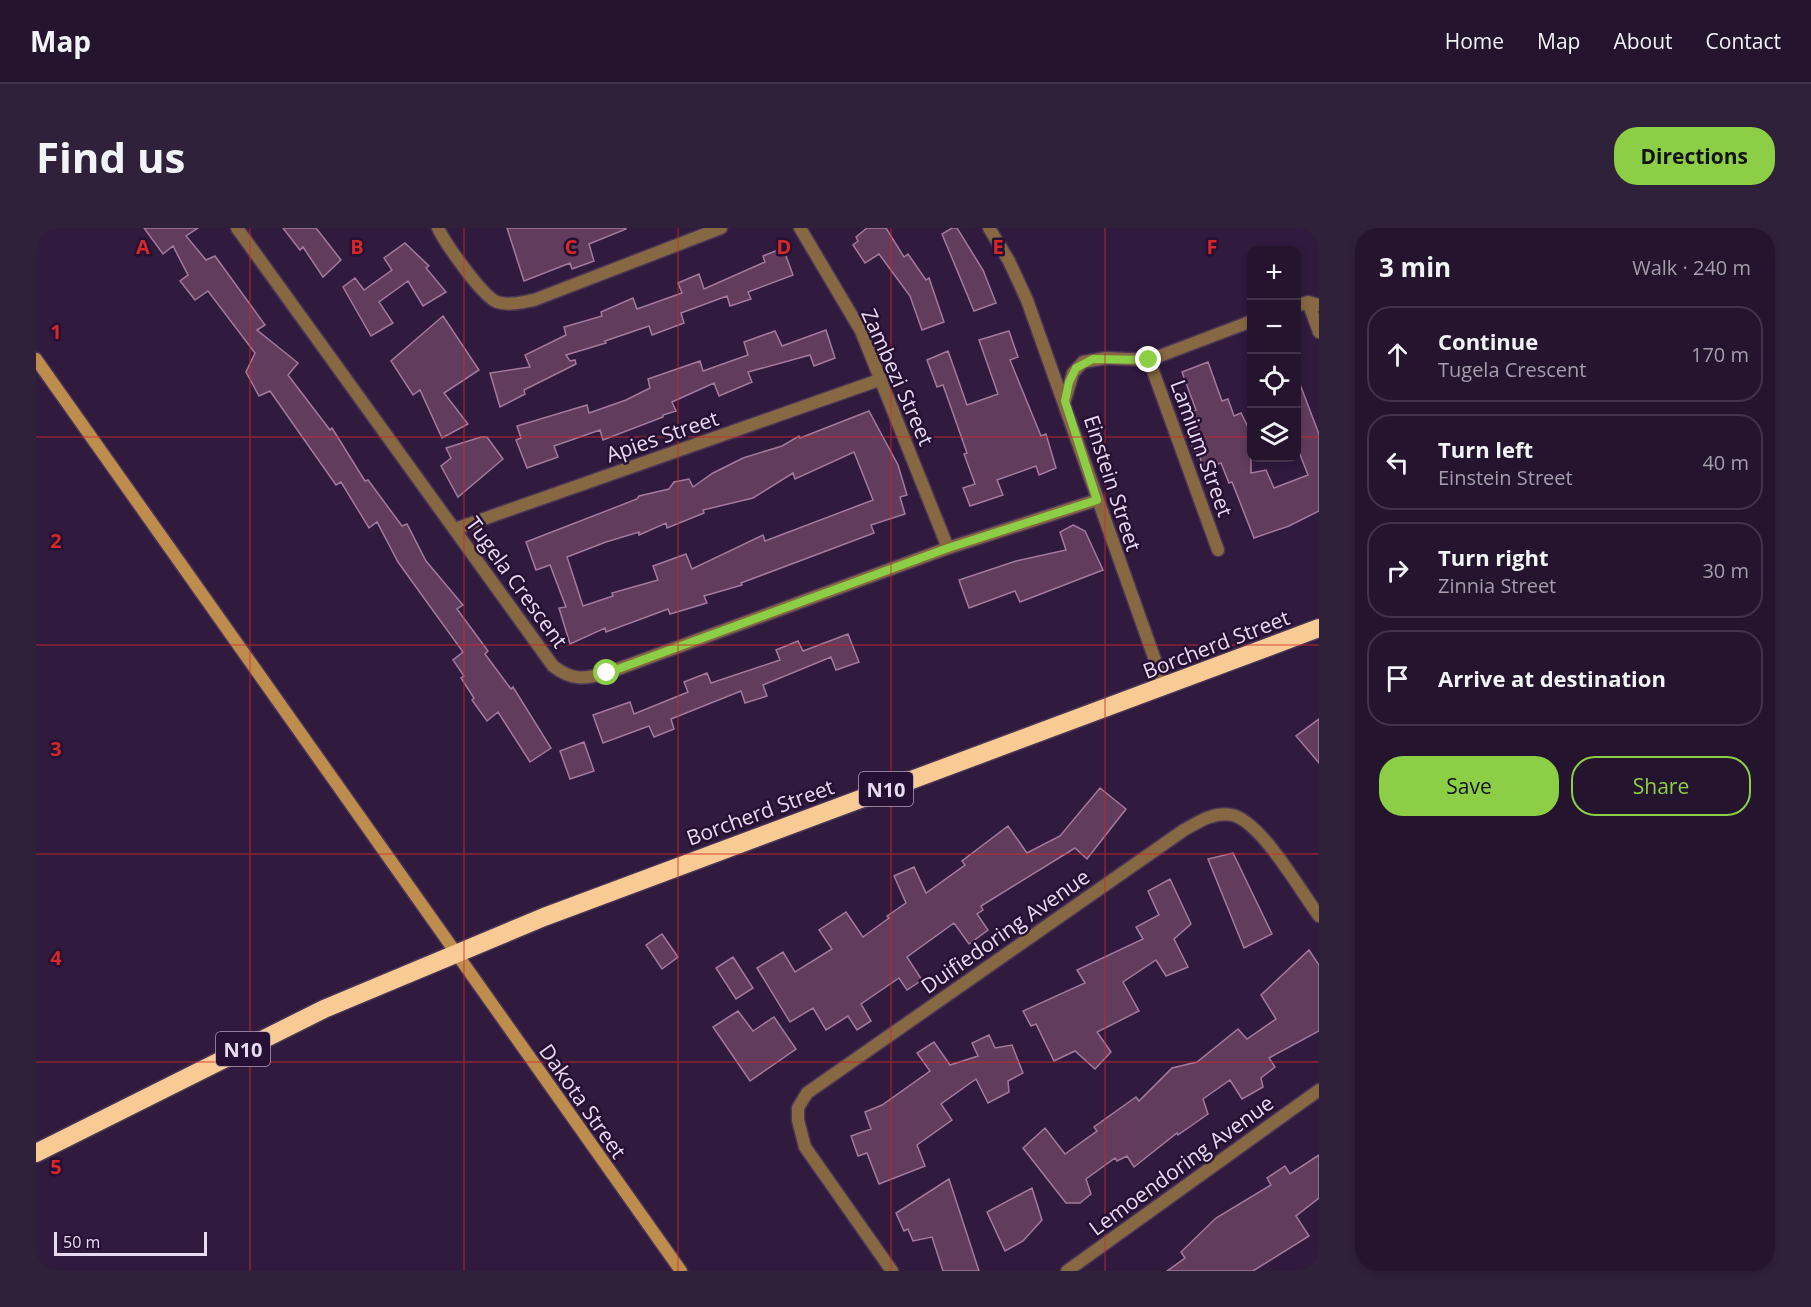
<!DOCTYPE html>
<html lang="en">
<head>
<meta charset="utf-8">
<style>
  :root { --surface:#24142e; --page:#30213a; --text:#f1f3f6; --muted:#a39eaa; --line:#41334a; --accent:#8cce46 }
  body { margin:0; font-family:"Open Sans",sans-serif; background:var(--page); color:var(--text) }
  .controls { position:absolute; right:18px; top:18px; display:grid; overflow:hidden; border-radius:12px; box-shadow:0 3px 9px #0003 }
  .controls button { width:54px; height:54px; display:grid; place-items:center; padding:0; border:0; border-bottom:2px solid var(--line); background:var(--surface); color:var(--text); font:30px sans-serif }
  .scale { position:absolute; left:18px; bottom:15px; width:153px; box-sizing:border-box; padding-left:6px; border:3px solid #e8daf2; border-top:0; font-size:16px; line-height:21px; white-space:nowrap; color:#e8daf2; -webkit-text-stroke:4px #261033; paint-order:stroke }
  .stop { position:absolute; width:18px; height:18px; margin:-14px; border:4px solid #8cce46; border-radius:50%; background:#fff }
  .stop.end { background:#8cce46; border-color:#fff; box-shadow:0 2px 6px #0008 }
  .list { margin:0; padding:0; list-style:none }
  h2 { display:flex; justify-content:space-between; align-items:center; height:78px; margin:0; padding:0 24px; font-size:26px }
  h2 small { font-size:20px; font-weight:400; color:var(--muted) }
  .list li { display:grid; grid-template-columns:39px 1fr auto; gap:18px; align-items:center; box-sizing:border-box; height:96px; margin:0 12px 12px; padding:0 12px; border:2px solid var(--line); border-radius:24px }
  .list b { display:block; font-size:22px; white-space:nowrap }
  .list p { margin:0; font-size:20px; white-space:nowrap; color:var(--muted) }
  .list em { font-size:20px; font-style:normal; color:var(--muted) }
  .actions { display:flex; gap:12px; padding:18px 24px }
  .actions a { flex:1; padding:14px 0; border:2px solid var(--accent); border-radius:24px; text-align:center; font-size:21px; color:var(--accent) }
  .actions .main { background:var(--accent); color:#111 }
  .icon { flex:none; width:33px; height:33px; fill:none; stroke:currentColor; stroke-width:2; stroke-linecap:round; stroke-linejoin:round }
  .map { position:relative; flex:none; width:1283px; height:1043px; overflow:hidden; border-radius:24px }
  header { display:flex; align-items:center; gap:36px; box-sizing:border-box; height:84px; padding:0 30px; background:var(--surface); border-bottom:2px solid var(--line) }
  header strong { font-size:28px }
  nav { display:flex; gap:33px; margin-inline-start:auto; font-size:21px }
  .intro { display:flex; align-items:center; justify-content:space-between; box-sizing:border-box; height:144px; padding:0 36px }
  h1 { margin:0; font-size:42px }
  .button { padding:15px 27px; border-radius:24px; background:var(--accent); color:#111; font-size:21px; font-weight:700 }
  main { display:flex; gap:36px; padding:0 36px }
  aside { flex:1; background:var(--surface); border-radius:24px; box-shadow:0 3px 9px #0003 }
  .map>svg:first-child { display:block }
  .building { fill:#613c5c; stroke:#a37a9d; stroke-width:1.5; fill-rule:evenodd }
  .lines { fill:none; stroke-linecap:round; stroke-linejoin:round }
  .street-casing { stroke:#4a3557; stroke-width:15 }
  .secondary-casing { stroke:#4a3557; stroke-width:15 }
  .highway-casing { stroke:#4a3557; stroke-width:21 }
  .street { stroke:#866842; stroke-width:12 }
  .secondary { stroke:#be8d4e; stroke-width:12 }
  .highway { stroke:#f9cb94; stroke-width:18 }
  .route { stroke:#8cce46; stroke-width:8 }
  .grid { fill:none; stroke:#d62828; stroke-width:1.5; stroke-opacity:0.55 }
  .labels { text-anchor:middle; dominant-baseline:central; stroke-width:5; stroke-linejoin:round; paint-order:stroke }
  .shield { fill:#261033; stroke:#ae9db9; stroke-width:1.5 }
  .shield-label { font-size:20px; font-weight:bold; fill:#e8daf2 }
  .street-label { font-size:21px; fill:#e8daf2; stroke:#261033 }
  .grid-label { font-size:20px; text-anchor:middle; font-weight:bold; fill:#d62828; stroke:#261033; stroke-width:5; stroke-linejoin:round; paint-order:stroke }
</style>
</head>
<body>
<header>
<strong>Map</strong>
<nav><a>Home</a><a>Map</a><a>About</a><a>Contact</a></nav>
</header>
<div class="intro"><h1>Find us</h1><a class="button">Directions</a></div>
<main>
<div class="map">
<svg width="1283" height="1043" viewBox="0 0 1283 1043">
  <rect width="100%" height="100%" fill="#301a3e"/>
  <path class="building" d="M 108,0 L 162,0 L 150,8 L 170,32 L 179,28 L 229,97 L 221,102 L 262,135 L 252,147 L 294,202 L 296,200 L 329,253 L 332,252 L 366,298 L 371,296 L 390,333 L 427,377 L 421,381 L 452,423 L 449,426 L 475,461 L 477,459 L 515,520 L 494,534 L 462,484 L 451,493 L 436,472 L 438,470 L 425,450 L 428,448 L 417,432 L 427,424 L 362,334 L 341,294 L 333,300 L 305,254 L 300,257 L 234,163 L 223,168 L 210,144 L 219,125 L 172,63 L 159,72 L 144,53 L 152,47 L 137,18 L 127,26 Z
    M 247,0 L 280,0 L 305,32 L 287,49 L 267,19 L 264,22 Z
    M 471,0 L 590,0 L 590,1 L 553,16 L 558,33 L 536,41 L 534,35 L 488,53 Z
    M 831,0 L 850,0 L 868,29 L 872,26 L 890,52 L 893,50 L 908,94 L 886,102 L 874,68 L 843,26 L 829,35 L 817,17 L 822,13 L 820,9 Z
    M 916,0 L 921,0 L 947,42 L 960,75 L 938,83 L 906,6 Z
    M 369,15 L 393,38 L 390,40 L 410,64 L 387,78 L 372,53 L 343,74 L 357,95 L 335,108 L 307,59 L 319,50 L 328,62 L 356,42 L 348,30 Z
    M 747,20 L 757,47 L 712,64 L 715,71 L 694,78 L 691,68 L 645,85 L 648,95 L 616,107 L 613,98 L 569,113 L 570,115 L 530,127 L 534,133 L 539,132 L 540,136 L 488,162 L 489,166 L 464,179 L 454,145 L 494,139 L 489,127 L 530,107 L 528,99 L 566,88 L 565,84 L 597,70 L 601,81 L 646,65 L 642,55 L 663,46 L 668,61 L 729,34 L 727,28 Z
    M 407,88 L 443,142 L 408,165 L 432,196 L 406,210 L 384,162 L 377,167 L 355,133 Z
    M 790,102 L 799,130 L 778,138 L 774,127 L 712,144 L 716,154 L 683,168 L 678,155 L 636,174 L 640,183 L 627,187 L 627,189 L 567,212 L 564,202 L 518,218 L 522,229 L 491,240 L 480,212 L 485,210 L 481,198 L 551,177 L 553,185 L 590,172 L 614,160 L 612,151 L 664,133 L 667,143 L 712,127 L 708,114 L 739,103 L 746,118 Z
    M 973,103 L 982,129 L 974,132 L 1005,208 L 1010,206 L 1020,240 L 1003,247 L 1000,238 L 961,252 L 967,267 L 934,278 L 927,260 L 939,256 L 928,226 L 931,225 L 907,157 L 901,159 L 891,132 L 912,123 L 931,177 L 962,166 L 943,112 Z
    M 1172,134 L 1186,173 L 1192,171 L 1198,188 L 1205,185 L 1215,205 L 1215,245 L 1230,242 L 1238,260 L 1272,247 L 1260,216 L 1262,151 L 1283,206 L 1283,283 L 1253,298 L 1218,310 L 1196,254 L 1193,255 L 1185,235 L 1168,241 L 1162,224 L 1157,223 L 1149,186 L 1160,182 L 1146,144 Z
    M 833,183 L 862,237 L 871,267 L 864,269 L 869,286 L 835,297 L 838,305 L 705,355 L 706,357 L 668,368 L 671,375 L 634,386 L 632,381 L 570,404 L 569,400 L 534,416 L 523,380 L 530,379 L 514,337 L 500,342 L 490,314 L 601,271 L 603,268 L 633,261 L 638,254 L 653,251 L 657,259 L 677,245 L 707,230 L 746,218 L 763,208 L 764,210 ZM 818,224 L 837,272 L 729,313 L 727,307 L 656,341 L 650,326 L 617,338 L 622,352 L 576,365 L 577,368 L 547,378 L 531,329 L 570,314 L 603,304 L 603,307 L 630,295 L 631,300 L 668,285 L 667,282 L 717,270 L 757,245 L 759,251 Z
    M 445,209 L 451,209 L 467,231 L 422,269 L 405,238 L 415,230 L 410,220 Z
    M 1037,297 L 1049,303 L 1067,342 L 984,374 L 979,363 L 933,380 L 923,352 L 980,333 L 1030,322 L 1024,304 Z
    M 812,406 L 823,434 L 800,442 L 795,429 L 727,457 L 731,468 L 709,475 L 705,463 L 635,491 L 638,501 L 618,509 L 613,498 L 567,515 L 557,487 L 594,474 L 598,486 L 652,464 L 648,454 L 671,445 L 675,455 L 744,432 L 740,422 L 762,413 L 767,423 Z
    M 1283,491 L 1283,535 L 1260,508 Z
    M 548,514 L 558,543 L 534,551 L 524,523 Z
    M 1064,560 L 1090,581 L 1051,631 L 1039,620 L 945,678 L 947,682 L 941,686 L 952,702 L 933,716 L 918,695 L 871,729 L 886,752 L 871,762 L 863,750 L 825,776 L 835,793 L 821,802 L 812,788 L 790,802 L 777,780 L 754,794 L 721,740 L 747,724 L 759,744 L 796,721 L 783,702 L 810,684 L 827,709 L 853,690 L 851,688 L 870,675 L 858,648 L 878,639 L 890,665 L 929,637 L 926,633 L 972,598 L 991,625 L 1024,608 Z
    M 1197,625 L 1236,706 L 1208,720 L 1172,631 Z
    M 1134,651 L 1155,696 L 1138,711 L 1152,739 L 1130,748 L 1120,732 L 1087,754 L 1103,783 L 1061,804 L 1075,824 L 1059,841 L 1039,823 L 1018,833 L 1000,796 L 995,798 L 987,783 L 1049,755 L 1041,742 L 1107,711 L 1100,699 L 1123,687 L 1112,663 Z
    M 626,706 L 642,729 L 626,741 L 610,717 Z
    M 1273,722 L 1283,737 L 1283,803 L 1233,830 L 1239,839 L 1225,850 L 1227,859 L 1206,871 L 1194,852 L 1167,871 L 1172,886 L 1142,907 L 1141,905 L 1098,939 L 1091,928 L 1081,933 L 1079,930 L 1050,951 L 1055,966 L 1044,975 L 1030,975 L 987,920 L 1009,900 L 1029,926 L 1061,903 L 1058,899 L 1100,869 L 1103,873 L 1136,840 L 1161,834 L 1202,801 L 1211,811 L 1240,791 L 1225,767 Z
    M 697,729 L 717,760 L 700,771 L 680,740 Z
    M 702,783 L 717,803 L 738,789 L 760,821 L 714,853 L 677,799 Z
    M 953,807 L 959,820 L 976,817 L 987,845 L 972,853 L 973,864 L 952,875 L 940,851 L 905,876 L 916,892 L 881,917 L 889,938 L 843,956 L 831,925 L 822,928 L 815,908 L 835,901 L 829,884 L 846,877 L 894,843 L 881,825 L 898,814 L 914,837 L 942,828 L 936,815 Z
    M 1283,927 L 1283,970 L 1260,988 L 1273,1008 L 1217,1043 L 1131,1043 L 1149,1030 L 1145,1024 L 1180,990 L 1235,957 L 1231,950 L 1249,938 L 1254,946 Z
    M 913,951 L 943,1043 L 907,1043 L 896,1009 L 877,1013 L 872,1001 L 868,1003 L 860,985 Z
    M 996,960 L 1006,992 L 987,1013 L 969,1023 L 951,984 Z"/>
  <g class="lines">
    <defs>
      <path id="street" d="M 201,0 L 517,438 C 536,453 549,451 571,445 L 912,320 L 1061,272
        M 402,0 C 409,15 446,68 461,74 C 473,78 486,74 498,72 L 685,0
        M 764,0 L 825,103 L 912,320
        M 953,0 L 973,33 L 991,72 L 1129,460
        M 1272,74 L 1283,104
        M 1260,78 L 1272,74 L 1283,77
        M 1113,132 L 1182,322
        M 1029,172 L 1037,145 L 1047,134 L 1070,130 L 1113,132 L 1216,93
        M 419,301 L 846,151
        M 856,1043 L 769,919 L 762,892 L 762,880 L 771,865 L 1148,602 C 1162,594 1179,583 1196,587 C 1226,594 1265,664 1283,688
        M 1031,1043 L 1283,862"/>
      <path id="secondary" d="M 0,131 L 645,1043"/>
      <path id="highway" d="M 0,925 L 288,781 L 508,689 L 1283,400"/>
    </defs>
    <use href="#street" class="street-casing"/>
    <use href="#secondary" class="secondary-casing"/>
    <use href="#highway" class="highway-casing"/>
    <use href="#street" class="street"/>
    <use href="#secondary" class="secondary"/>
    <use href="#highway" class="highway"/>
  </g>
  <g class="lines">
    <path class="route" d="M 571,445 L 912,320 L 1061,272 L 1029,173 L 1033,154 L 1040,140 L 1057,131 L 1113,132"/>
  </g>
  <path class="grid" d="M 214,0 L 214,1043M 428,0 L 428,1043M 642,0 L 642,1043M 855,0 L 855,1043M 1069,0 L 1069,1043M 0,209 L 1216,209M 1260,209 L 1283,209M 0,417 L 1283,417M 0,626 L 1283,626M 0,834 L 1283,834"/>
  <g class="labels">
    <g class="shield">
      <rect x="823" y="544" width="54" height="34" rx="4.5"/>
      <rect x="180" y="804" width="54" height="34" rx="4.5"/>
    </g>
    <g class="shield-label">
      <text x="850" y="561">N10</text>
      <text x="207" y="821">N10</text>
    </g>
    <g class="street-label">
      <text transform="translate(862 149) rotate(66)">Zambezi Street</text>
      <text transform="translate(626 208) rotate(-19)">Apies Street</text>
      <text transform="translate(1166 220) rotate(70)">Lamium Street</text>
      <text transform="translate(1077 255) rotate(72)">Einstein Street</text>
      <text transform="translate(481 354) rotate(54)">Tugela Crescent</text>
      <text transform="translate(1180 416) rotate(-21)">Borcherd Street</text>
      <text transform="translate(724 584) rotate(-20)">Borcherd Street</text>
      <text transform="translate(969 703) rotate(-35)">Duifiedoring Avenue</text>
      <text transform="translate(547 873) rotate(55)">Dakota Street</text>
      <text transform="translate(1145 937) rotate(-36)">Lemoendoring Avenue</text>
    </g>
  </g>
  <g class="grid-label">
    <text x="107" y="26">A</text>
    <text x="321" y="26">B</text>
    <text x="535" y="26">C</text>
    <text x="748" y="26">D</text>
    <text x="962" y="26">E</text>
    <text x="1176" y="26">F</text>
    <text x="20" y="111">1</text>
    <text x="20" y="320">2</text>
    <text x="20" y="528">3</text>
    <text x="20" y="737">4</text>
    <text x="20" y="946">5</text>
  </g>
</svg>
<div class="controls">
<button>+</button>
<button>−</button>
<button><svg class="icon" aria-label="locate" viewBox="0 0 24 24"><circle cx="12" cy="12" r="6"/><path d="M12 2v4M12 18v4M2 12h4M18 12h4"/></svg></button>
<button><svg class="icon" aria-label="layers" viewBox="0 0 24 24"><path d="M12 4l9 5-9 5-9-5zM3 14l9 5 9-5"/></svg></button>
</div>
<div class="scale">50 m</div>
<div class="stop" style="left:571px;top:445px"></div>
<div class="stop end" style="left:1113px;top:132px"></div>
</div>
<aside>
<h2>3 min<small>Walk · 240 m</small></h2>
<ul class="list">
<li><svg class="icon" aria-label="ahead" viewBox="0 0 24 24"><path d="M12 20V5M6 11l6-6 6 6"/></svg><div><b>Continue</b><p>Tugela Crescent</p></div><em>170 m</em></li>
<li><svg class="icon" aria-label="left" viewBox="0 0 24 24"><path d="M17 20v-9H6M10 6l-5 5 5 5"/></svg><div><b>Turn left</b><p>Einstein Street</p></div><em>40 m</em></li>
<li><svg class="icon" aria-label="right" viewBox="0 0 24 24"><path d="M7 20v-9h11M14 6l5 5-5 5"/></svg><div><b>Turn right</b><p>Zinnia Street</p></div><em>30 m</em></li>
<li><svg class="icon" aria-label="arrive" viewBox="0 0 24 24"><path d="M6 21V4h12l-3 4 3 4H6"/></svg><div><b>Arrive at destination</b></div></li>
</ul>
<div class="actions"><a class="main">Save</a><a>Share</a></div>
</aside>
</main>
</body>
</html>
